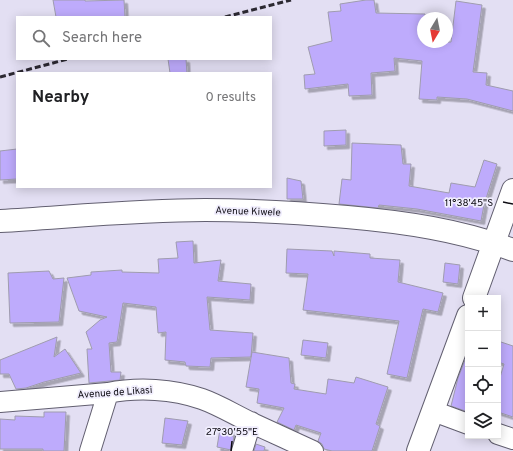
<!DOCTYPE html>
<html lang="en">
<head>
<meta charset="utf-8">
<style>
  :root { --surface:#fff; --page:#f2f2f2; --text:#202124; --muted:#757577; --line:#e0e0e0 }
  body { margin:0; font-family:Overpass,sans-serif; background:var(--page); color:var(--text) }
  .controls { position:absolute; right:12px; bottom:12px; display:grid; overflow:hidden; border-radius:0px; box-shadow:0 2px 10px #0003 }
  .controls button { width:36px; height:36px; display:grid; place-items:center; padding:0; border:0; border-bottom:1px solid var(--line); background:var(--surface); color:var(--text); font:20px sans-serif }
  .compass { position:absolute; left:417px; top:12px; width:36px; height:36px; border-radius:50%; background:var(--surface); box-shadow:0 2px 10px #0003; rotate:190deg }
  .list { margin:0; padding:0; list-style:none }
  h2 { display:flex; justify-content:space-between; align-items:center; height:52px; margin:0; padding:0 16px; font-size:17px }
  h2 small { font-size:13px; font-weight:400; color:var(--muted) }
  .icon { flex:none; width:22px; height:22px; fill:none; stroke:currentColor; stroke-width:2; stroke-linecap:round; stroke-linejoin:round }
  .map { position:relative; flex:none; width:513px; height:451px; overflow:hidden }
  .search { position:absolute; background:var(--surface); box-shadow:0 2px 10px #0003; left:16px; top:16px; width:256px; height:44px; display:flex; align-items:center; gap:10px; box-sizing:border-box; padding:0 14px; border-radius:0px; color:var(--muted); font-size:15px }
  .panel { position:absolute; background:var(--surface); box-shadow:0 2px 10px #0003; left:16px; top:72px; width:256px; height:116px; border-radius:0px }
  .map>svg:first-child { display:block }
  .building { fill:#beabfc; stroke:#9f9cae; filter:url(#shadow) }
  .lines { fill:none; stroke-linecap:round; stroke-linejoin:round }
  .street-casing { stroke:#625f70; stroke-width:22 }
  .secondary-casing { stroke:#625f70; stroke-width:24 }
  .street { stroke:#fff; stroke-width:20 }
  .secondary { stroke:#fff; stroke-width:22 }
  .rail { stroke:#2c2932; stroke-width:3; stroke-dasharray:6 3; stroke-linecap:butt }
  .ticks { fill:none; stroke:#0e0c13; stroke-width:1.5 }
  .labels { text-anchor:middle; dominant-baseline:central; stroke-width:3.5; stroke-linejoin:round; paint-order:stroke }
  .street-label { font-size:10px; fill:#0e0c13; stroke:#f0edfd }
  .ticks-label { font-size:10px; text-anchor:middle; fill:#0e0c13; stroke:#f0edfd; stroke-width:3.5; stroke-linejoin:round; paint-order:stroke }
</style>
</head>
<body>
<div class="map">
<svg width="513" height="451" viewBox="0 0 513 451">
  <defs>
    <filter id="shadow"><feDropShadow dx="3.5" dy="3.5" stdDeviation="0" flood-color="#0004"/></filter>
  </defs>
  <rect width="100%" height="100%" fill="#e3dff3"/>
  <path class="building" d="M 53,0 L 85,0 L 85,1 L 124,0 L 125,17 L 56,17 Z
    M 366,0 L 374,0 L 376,13 L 425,14 L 425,18 L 423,18 L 422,42 L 451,42 L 456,1 L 482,5 L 473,72 L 487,73 L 486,85 L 513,91 L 513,111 L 467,99 L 437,97 L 437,100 L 419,99 L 422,61 L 394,58 L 395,71 L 371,73 L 372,95 L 349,96 L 348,84 L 305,89 L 304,75 L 315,74 L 308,47 L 332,41 L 328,12 L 341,11 L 340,4 Z
    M 168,59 L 186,59 L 187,73 L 170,73 Z
    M 346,130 L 346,145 L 324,146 L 324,131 Z
    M 352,143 L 401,145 L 403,164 L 411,164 L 409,186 L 449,193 L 451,183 L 475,187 L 484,160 L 497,164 L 484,205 L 481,221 L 417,209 L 379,205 L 378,208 L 339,204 L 342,179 L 351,180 Z
    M 17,149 L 17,179 L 0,180 L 0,151 Z
    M 287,178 L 301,181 L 303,199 L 287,199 Z
    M 193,241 L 194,263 L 221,260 L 218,281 L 251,284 L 250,300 L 207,297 L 210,330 L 253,333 L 251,357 L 211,358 L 210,367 L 186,366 L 185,362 L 165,360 L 166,332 L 158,333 L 156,307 L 123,303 L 117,342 L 109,343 L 111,372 L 121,372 L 120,380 L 89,383 L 87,349 L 92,349 L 86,332 L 100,320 L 107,317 L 79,311 L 67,278 L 91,275 L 91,272 L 122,270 L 122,272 L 159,273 L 158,259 L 178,258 L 176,242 Z
    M 287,249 L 332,251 L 334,256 L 334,251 L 370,254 L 370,258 L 400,260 L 398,282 L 443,293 L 438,312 L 423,309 L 407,378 L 387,374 L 399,321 L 303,310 L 308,274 L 286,273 Z
    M 445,263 L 460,265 L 458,284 L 443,282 Z
    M 49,271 L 53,279 L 64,278 L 59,322 L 10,323 L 8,273 Z
    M 57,337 L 54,357 L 65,349 L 81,373 L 44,382 L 26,388 L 16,389 L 9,374 L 0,374 L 0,360 Z
    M 303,340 L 328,343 L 326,358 L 301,355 Z
    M 498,341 L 513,346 L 513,417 L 498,412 L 498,384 L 504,364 L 498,362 Z
    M 252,352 L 289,358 L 291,383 L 295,384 L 294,389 L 326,394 L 328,379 L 354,383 L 356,377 L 388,387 L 376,424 L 380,426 L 372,451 L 332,451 L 324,449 L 322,444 L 318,441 L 321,433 L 296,425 L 294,430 L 277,422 L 284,408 L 257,403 L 259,389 L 246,387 Z
    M 465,360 L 468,360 L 468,412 L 451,406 L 458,378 Z
    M 44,412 L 66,412 L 64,451 L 43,451 L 43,449 L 0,449 L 0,419 L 15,420 L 15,416 L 44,417 Z
    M 165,418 L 188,421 L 182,445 L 162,443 Z
    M 220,429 L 234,432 L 233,437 L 234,437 L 231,450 L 217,447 Z
    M 256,444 L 265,447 L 264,451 L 254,451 Z"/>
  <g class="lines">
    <defs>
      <path id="street" d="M 0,402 L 108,393 C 138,387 173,389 202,399 C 219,405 235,415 252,423 C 272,432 293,442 313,451
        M 433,411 L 468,424
        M 498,434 L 513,439
        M 90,451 L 108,393
        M 242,451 L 251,422"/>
      <path id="secondary" d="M 0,221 C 68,217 138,210 205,210 C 253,210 301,213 347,217 C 404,222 460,230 513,250
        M 474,298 L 513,190
        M 418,451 L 468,316"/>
    </defs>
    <use href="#street" class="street-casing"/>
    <use href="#secondary" class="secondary-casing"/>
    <use href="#street" class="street"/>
    <use href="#secondary" class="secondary"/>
    <path class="rail" d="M 225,17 L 291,0
      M 0,77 L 68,59"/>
  </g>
  <path class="ticks" d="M 503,202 L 513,204M 231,451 L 232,441"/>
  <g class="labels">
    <g class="street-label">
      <text transform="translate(248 212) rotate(2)">Avenue Kiwele</text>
      <text transform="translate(115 393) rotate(-4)">Avenue de Likasi</text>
    </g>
  </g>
  <g class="ticks-label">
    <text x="469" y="206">11°38'45"S</text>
    <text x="232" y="435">27°30'55"E</text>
  </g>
</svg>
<div class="controls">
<button>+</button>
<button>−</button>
<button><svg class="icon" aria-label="locate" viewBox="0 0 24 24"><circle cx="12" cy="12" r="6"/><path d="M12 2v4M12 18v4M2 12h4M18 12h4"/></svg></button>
<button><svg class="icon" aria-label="layers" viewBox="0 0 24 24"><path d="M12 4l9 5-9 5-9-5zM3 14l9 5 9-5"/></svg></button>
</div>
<svg class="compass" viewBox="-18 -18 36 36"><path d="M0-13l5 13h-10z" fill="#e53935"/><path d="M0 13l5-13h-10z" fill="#757577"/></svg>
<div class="search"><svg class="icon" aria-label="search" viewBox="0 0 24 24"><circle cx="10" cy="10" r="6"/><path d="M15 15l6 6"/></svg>Search here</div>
<section class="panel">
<h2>Nearby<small>0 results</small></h2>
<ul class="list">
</ul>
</section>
</div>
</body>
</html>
